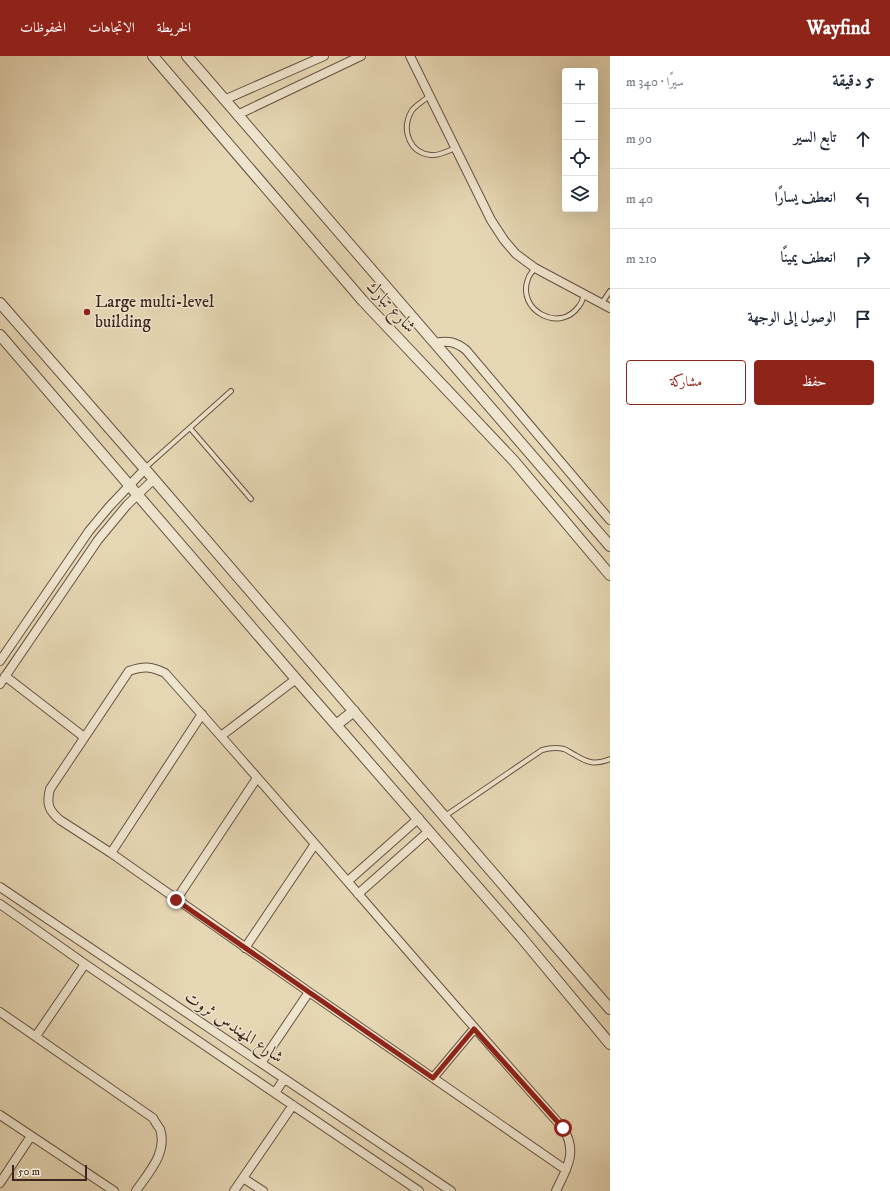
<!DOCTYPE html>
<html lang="ar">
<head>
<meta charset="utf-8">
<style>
  :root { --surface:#fff; --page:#f6f6f7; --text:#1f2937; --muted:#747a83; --line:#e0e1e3; --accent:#8f2418 }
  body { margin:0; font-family:"IM FELL DW Pica",Amiri,serif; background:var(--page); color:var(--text); direction:rtl }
  .controls { position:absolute; right:12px; top:12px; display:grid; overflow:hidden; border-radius:4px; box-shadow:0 4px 16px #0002 }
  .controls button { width:36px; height:36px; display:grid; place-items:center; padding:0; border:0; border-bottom:1px solid var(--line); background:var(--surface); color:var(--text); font:20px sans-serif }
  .scale { position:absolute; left:12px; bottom:10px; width:75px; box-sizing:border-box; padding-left:4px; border:2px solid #3d261d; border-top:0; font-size:11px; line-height:14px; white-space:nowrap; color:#3d261d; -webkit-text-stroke:3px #efe5ce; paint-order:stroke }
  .stop { position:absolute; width:12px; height:12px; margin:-9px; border:3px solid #8f2418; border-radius:50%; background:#fff }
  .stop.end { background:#8f2418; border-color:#fff; box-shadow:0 1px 4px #0008 }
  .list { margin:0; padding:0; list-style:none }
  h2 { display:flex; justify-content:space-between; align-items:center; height:52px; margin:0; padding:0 16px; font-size:17px }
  h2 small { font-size:13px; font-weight:400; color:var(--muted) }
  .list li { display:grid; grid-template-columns:26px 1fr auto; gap:12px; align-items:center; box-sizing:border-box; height:60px; padding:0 16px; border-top:1px solid var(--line) }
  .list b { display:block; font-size:15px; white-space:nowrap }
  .list em { font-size:13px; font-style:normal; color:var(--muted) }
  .actions { display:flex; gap:8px; padding:12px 16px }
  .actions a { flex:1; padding:9px 0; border:1px solid var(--accent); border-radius:4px; text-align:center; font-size:14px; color:var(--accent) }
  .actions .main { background:var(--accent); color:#fff }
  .icon { flex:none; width:22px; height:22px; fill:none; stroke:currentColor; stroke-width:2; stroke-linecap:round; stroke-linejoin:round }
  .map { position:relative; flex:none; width:610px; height:1135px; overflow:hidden; direction:ltr }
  header { display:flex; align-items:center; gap:24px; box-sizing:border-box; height:56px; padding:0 20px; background:var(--accent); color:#fff }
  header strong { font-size:19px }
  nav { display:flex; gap:22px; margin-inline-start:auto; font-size:14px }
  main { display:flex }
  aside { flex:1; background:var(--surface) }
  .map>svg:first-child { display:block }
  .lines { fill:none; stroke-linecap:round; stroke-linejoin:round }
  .service-casing { stroke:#675243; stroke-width:6 }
  .minor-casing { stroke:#675243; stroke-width:10 }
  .tertiary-casing { stroke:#675243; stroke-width:12 }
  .service { stroke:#efe5ce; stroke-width:4 }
  .minor { stroke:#efe5ce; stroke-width:8 }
  .tertiary { stroke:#efe5ce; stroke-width:10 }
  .route { stroke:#8f2418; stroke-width:5 }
  .poi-dot { fill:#8f2418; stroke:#efe5ce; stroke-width:1.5 }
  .labels { text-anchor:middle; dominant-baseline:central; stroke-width:3; stroke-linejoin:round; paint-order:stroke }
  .poi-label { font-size:17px; fill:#3d261d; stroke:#efe5ce; text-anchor:start }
  .street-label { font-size:17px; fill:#3d261d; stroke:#efe5ce }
</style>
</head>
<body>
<header>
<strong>Wayfind</strong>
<nav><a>الخريطة</a><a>الاتجاهات</a><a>المحفوظات</a></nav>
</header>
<main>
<aside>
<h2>5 دقيقة<small>سيرًا · 340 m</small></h2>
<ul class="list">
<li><svg class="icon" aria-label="ahead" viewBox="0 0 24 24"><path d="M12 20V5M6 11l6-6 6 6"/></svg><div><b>تابع السير</b></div><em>90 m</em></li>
<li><svg class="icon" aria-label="left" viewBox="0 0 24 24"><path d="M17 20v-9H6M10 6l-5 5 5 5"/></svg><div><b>انعطف يسارًا</b></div><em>40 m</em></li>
<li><svg class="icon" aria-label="right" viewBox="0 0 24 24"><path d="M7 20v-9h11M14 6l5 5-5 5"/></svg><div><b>انعطف يمينًا</b></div><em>210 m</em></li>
<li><svg class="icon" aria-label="arrive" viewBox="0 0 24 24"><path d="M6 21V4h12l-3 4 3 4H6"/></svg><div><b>الوصول إلى الوجهة</b></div></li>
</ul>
<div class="actions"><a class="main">حفظ</a><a>مشاركة</a></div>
</aside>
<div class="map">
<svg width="610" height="1135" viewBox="0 0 610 1135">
  <rect width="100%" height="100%" fill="#e6d7b4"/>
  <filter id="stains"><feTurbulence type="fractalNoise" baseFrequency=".005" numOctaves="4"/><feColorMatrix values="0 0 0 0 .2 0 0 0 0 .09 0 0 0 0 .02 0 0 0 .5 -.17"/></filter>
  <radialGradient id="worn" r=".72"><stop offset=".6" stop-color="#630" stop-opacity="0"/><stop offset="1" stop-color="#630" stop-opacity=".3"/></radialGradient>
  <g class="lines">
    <defs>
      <path id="service" d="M 429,40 C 424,45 414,50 411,56 C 401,75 410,97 431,99 C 439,100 448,95 455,92
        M 535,212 C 533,215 529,219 528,223 C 516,254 560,278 579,250 C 582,247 583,242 584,238
        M 602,247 L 610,235
        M 190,372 L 251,443
        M 145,412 L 231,335
        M 445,760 L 542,694 C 549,692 556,691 564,693 C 567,694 571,697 575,699 C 588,707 595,709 610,703"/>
      <path id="minor" d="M 410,0 L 491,164 L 504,184 L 516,198 L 535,212 L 610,252
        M 224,44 L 324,0
        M 237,59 L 361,0
        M 435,287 C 448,284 456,286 466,294 L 610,464
        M 0,605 L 89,475 L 109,451 L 145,413
        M 5,620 L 84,681
        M 0,628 L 98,484 L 127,449 L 154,423
        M 221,680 L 296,623
        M 111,797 L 202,658
        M 348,825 L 419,762
        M 0,831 L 451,1135
        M 358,838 L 429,775
        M 176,844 L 257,722
        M 0,848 L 85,908 L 419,1135
        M 245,892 L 315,788
        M 0,956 L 153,1062 C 155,1066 158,1070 160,1073 C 168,1097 148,1117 136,1135
        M 36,980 L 85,908
        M 261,1007 L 309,936
        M 433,1022 L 474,973
        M 275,1037 L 284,1023
        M 0,1059 L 114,1135
        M 243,1122 L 263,1135
        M 0,1127 L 31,1080
        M 234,1135 L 293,1049
        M 556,1135 C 567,1112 578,1096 563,1072 C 429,922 299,767 165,617 C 151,610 143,610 129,615 L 50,733 C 46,748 49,755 60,764 L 111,797 L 309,936 L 566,1114"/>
      <path id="tertiary" d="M 153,0 L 363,245 L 514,405 L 610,519
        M 187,0 L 610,490
        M 0,247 L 145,413 L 610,953
        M 0,279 L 296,623 L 521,881 L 610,988
        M 336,669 L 354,655"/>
    </defs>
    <use href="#service" class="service-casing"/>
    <use href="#minor" class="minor-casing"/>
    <use href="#tertiary" class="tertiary-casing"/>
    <use href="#service" class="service"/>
    <use href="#minor" class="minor"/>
    <use href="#tertiary" class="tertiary"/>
  </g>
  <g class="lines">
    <path class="route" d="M 176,844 L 433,1022 L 474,973 L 563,1072"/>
  </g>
  <circle class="poi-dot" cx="87" cy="256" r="4"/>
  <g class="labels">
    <g class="poi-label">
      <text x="95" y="246">Large multi-level<tspan x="95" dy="20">building</tspan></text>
    </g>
    <g class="street-label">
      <text transform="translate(391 251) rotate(47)">شارع تبارك</text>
      <text transform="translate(234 971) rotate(34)">شارع المهندس ثروت</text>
    </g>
  </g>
  <rect width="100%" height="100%" filter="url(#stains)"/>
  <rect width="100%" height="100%" fill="url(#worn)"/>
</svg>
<div class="controls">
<button>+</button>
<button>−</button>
<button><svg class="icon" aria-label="locate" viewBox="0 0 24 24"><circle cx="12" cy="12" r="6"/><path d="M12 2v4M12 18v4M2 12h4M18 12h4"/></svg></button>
<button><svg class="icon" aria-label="layers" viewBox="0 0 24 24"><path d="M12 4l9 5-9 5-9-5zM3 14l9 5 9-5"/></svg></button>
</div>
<div class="scale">50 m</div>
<div class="stop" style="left:563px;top:1072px"></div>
<div class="stop end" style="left:176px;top:844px"></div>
</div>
</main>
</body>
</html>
